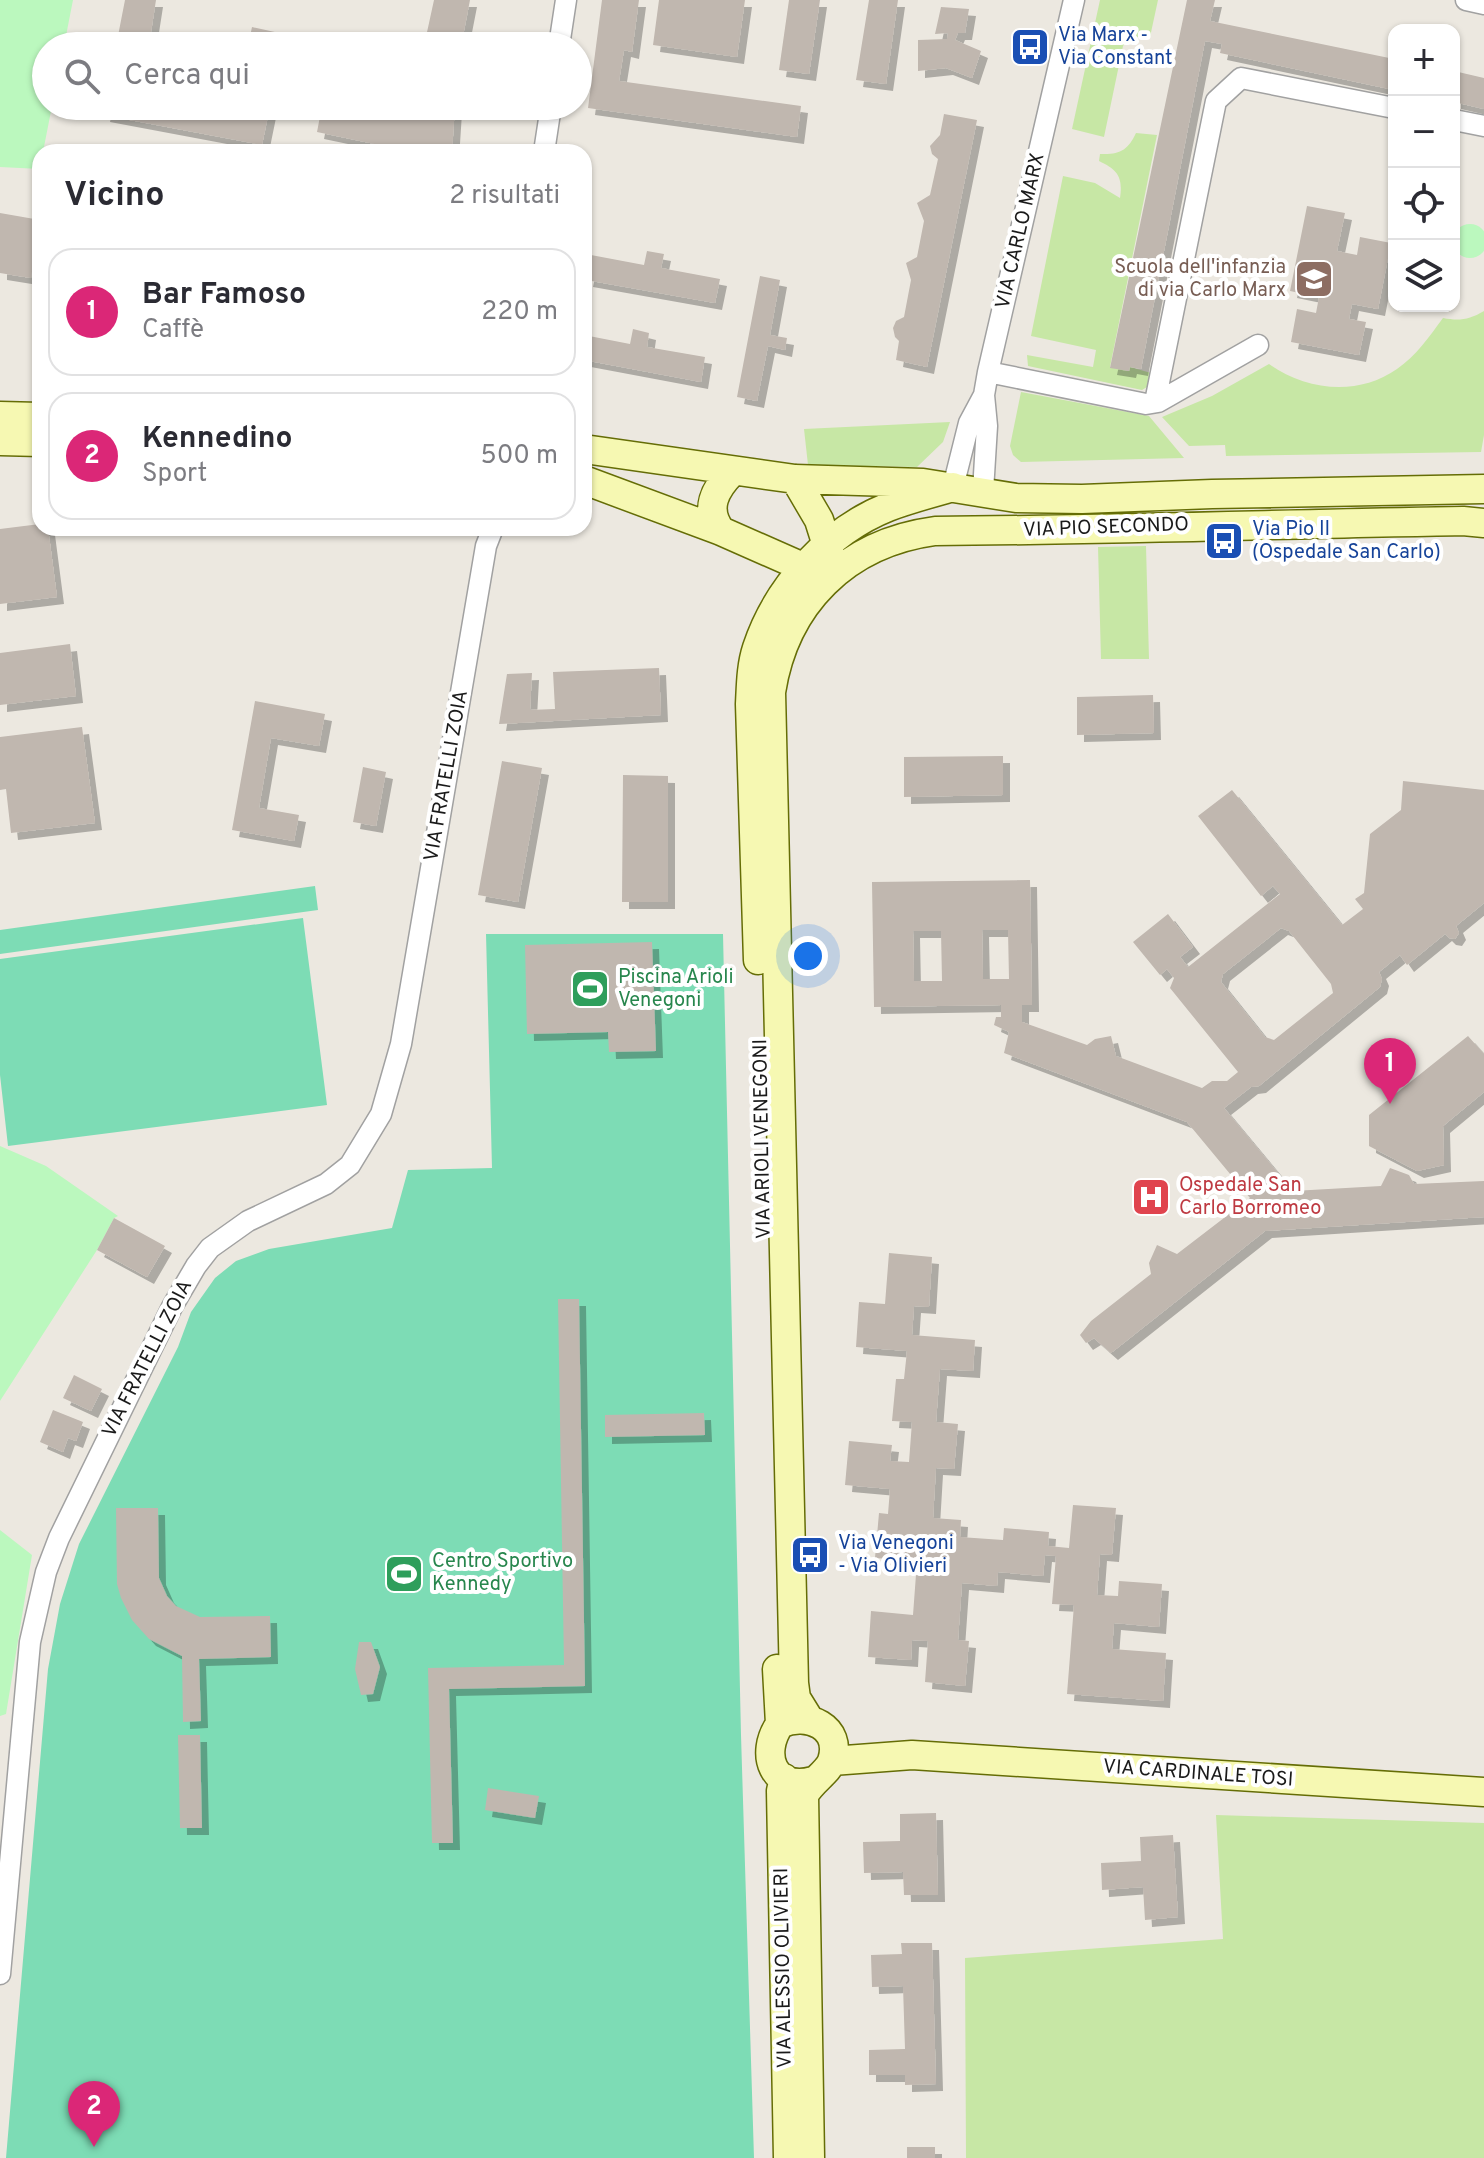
<!DOCTYPE html>
<html lang="it">
<head>
<meta charset="utf-8">
<style>
  :root { --surface:#fff; --page:#f7f7f7; --text:#2b2b33; --muted:#7c7c81; --line:#e1e1e2; --accent:#db2777 }
  body { margin:0; font-family:Overpass,sans-serif; background:var(--page); color:var(--text) }
  .controls { position:absolute; right:24px; top:24px; display:grid; overflow:hidden; border-radius:16px; box-shadow:0 2px 6px #0004 }
  .controls button { width:72px; height:72px; display:grid; place-items:center; padding:0; border:0; border-bottom:2px solid var(--line); background:var(--surface); color:var(--text); font:40px sans-serif }
  .you { position:absolute; left:808px; top:956px; width:28px; height:28px; margin:-20px; border:6px solid #fff; border-radius:50%; background:#1a73e8; box-shadow:0 0 0 12px #1a73e833 }
  .badge { display:grid; place-items:center; width:52px; height:52px; border-radius:50%; background:var(--accent); color:#fff; font-size:26px; font-weight:700 }
  .pin { position:absolute; translate:-50% -66px; filter:drop-shadow(0 2px 4px #0008) }
  .pin::after { content:''; position:absolute; top:42px; width:28px; height:24px; background:inherit; clip-path:polygon(0 0,100% 0,50% 100%) }
  .list { margin:0; padding:0; list-style:none }
  h2 { display:flex; justify-content:space-between; align-items:center; height:104px; margin:0; padding:0 32px; font-size:34px }
  h2 small { font-size:26px; font-weight:400; color:var(--muted) }
  .list li { display:grid; grid-template-columns:52px 1fr auto; gap:24px; align-items:center; box-sizing:border-box; height:128px; margin:0 16px 16px; padding:0 16px; border:2px solid var(--line); border-radius:24px }
  .list b { display:block; font-size:30px; white-space:nowrap }
  .list p { margin:0; font-size:26px; white-space:nowrap; color:var(--muted) }
  .list em { font-size:26px; font-style:normal; color:var(--muted) }
  .icon { flex:none; width:44px; height:44px; fill:none; stroke:currentColor; stroke-width:2; stroke-linecap:round; stroke-linejoin:round }
  .map { position:relative; flex:none; width:1484px; height:2158px; overflow:hidden }
  .search { position:absolute; background:var(--surface); box-shadow:0 2px 6px #0004; left:32px; top:32px; width:560px; height:88px; display:flex; align-items:center; gap:20px; box-sizing:border-box; padding:0 28px; border-radius:44px; color:var(--muted); font-size:30px }
  .panel { position:absolute; background:var(--surface); box-shadow:0 2px 6px #0004; left:32px; top:144px; width:560px; height:392px; border-radius:24px }
  .map>svg:first-child { display:block }
  .grass { fill:#c7e7a5 }
  .park { fill:#bbf8be }
  .pitch { fill:#7ddcb5 }
  .building { fill:#c0b7af; fill-rule:evenodd; filter:url(#shadow) }
  .lines { fill:none; stroke-linecap:round; stroke-linejoin:round }
  .street-casing { stroke:#a1a1a1; stroke-width:23 }
  .secondary-casing { stroke:#656d06; stroke-width:31 }
  .street { stroke:#fff; stroke-width:20 }
  .secondary { stroke:#f6f8b2; stroke-width:28 }
  .labels { text-anchor:middle; dominant-baseline:central; stroke-width:8; stroke-linejoin:round; paint-order:stroke }
  .transit-label { font-size:20px; fill:#164399; stroke:#fff; text-anchor:start }
  .street-label { font-size:20px; fill:#1a1a1a; stroke:#fff }
  .education-label { font-size:20px; fill:#785e54; stroke:#fff; text-anchor:end }
  .leisure-label { font-size:20px; fill:#27864d; stroke:#fff; text-anchor:start }
  .health-label { font-size:20px; fill:#be3a42; stroke:#fff; text-anchor:start }
</style>
</head>
<body>
<div class="map">
<svg width="1484" height="2158" viewBox="0 0 1484 2158">
  <defs>
    <filter id="shadow"><feDropShadow dx="7" dy="7" stdDeviation="0" flood-color="#0004"/></filter>
  </defs>
  <rect width="100%" height="100%" fill="#ece8e0"/>
  <path class="grass" d="M 1100,0 L 1158,0 L 1150,37 C 1138,36 1131,36 1123,46 L 1104,137 L 1072,129 Z
    M 1136,133 L 1157,135 L 1110,367 L 1129,371 L 1130,367 L 1151,373 L 1147,387 L 1142,390 L 1028,366 L 1027,355 L 1093,367 L 1096,350 L 1031,336 L 1063,176 L 1095,183 L 1120,198 C 1123,177 1118,170 1099,161 L 1100,154 C 1120,155 1128,150 1136,133 Z
    M 1484,311 L 1484,435 L 1481,452 L 1226,456 L 1225,445 L 1189,446 L 1162,417 L 1212,396 L 1269,364 C 1306,390 1357,397 1397,369 C 1416,356 1429,337 1443,318 C 1459,321 1469,320 1484,311 Z
    M 1021,392 L 1149,416 L 1184,458 L 1021,462 L 1013,455 L 1010,446 Z
    M 950,422 L 943,442 L 917,467 L 808,465 L 804,429 Z
    M 1146,546 L 1149,659 L 1101,659 L 1098,547 Z
    M 1216,1815 L 1484,1823 L 1484,2158 L 966,2158 L 965,1958 L 1223,1939 Z"/>
  <path class="park" d="M 0,0 L 73,0 L 64,46 L 46,46 L 46,106 L 52,106 L 43,152 L 40,152 L 40,169 L 0,167 Z
    M1453 241a17 17 0 1 1 34 0a17 17 0 1 1-34 0Z
    M 0,1146 L 46,1166 L 118,1216 L 114,1218 L 97,1250 L 0,1401 Z
    M 0,1530 L 32,1555 L 6,1714 L 0,1716 Z"/>
  <path class="pitch" d="M 315,886 L 318,910 L 0,954 L 0,930 Z
    M 303,918 L 327,1105 L 8,1146 L 0,1075 L 0,959 Z
    M 486,934 L 723,934 L 741,1735 L 754,2158 L 6,2158 L 48,1669 L 60,1604 L 79,1544 L 178,1347 L 191,1312 L 215,1278 L 236,1261 L 269,1249 L 392,1228 L 408,1170 L 492,1168 Z"/>
  <path class="building" d="M 125,0 L 156,0 L 151,32 L 154,32 L 152,44 L 116,46 Z
    M 434,0 L 470,0 L 461,46 L 424,46 Z
    M 602,0 L 639,0 L 632,52 L 624,50 L 619,81 L 801,106 L 797,137 L 588,108 Z
    M 659,0 L 745,0 L 737,57 L 653,45 Z
    M 789,0 L 820,0 L 809,74 L 779,70 Z
    M 869,0 L 898,0 L 886,84 L 856,80 Z
    M 1187,0 L 1215,0 L 1210,21 L 1394,59 L 1394,90 L 1220,53 L 1222,44 L 1205,41 L 1141,369 L 1130,367 L 1129,371 L 1110,368 Z
    M 941,7 L 969,9 L 965,33 L 958,33 L 955,40 L 981,51 L 972,78 L 946,68 L 918,71 L 918,40 L 947,39 L 948,33 L 935,34 Z
    M 252,27 L 284,34 L 281,46 L 248,46 Z
    M 1454,71 L 1484,78 L 1484,109 L 1454,102 Z
    M 105,106 L 270,106 L 262,145 L 103,115 Z
    M 322,106 L 455,106 L 452,152 L 413,152 L 317,132 Z
    M 944,114 L 977,120 L 927,367 L 896,360 L 899,341 L 895,337 L 893,328 L 896,321 L 904,317 L 911,280 L 906,263 L 917,257 L 924,221 L 917,203 L 930,195 L 938,159 L 932,154 L 930,146 L 940,135 Z
    M 1307,206 L 1345,213 L 1337,251 L 1357,255 L 1360,237 L 1391,243 L 1378,309 L 1352,304 L 1349,319 L 1366,322 L 1359,355 L 1291,342 L 1297,309 L 1316,313 L 1319,297 L 1290,291 Z
    M 0,213 L 40,220 L 31,278 L 0,273 Z
    M 647,251 L 664,254 L 661,268 L 720,279 L 715,303 L 586,280 L 591,255 L 644,265 Z
    M 760,276 L 780,280 L 770,335 L 787,338 L 785,350 L 768,346 L 757,401 L 737,397 Z
    M 633,329 L 649,333 L 647,347 L 705,357 L 701,382 L 584,360 L 584,335 L 630,344 Z
    M 40,524 L 40,528 L 48,528 L 57,597 L 0,604 L 0,529 Z
    M 70,644 L 76,696 L 0,705 L 0,653 Z
    M 659,668 L 661,715 L 499,724 L 507,674 L 532,673 L 530,710 L 555,709 L 553,672 Z
    M 1153,695 L 1154,733 L 1077,735 L 1077,697 Z
    M 255,701 L 325,714 L 319,746 L 271,738 L 259,808 L 299,815 L 294,841 L 232,830 Z
    M 82,727 L 95,823 L 11,833 L 6,789 L 0,790 L 0,737 Z
    M 1003,756 L 1003,795 L 904,797 L 904,757 Z
    M 502,761 L 542,768 L 518,902 L 478,895 Z
    M 363,767 L 386,772 L 376,826 L 353,822 Z
    M 623,775 L 668,776 L 668,902 L 622,902 Z
    M 1403,781 L 1484,790 L 1484,903 L 1456,926 L 1459,933 L 1455,939 L 1449,938 L 1445,934 L 1407,965 L 1400,955 L 1379,972 L 1382,979 L 1380,987 L 1259,1086 L 1251,1087 L 1224,1108 L 1293,1191 L 1381,1186 L 1390,1168 L 1409,1175 L 1414,1184 L 1484,1181 L 1484,1217 L 1265,1231 L 1111,1353 L 1094,1338 L 1086,1343 L 1080,1335 L 1091,1321 L 1151,1274 L 1149,1263 L 1157,1245 L 1177,1254 L 1250,1198 L 1187,1122 L 1004,1053 L 1009,1032 L 994,1025 L 996,1017 L 1001,1017 L 1001,1005 L 874,1007 L 872,882 L 1030,880 L 1032,1005 L 1022,1005 L 1022,1022 L 1087,1045 L 1095,1039 L 1111,1036 L 1116,1056 L 1202,1088 L 1212,1081 L 1227,1081 L 1238,1072 L 1170,988 L 1174,978 L 1167,969 L 1160,975 L 1133,942 L 1168,914 L 1193,947 L 1180,957 L 1188,967 L 1280,894 L 1273,886 L 1261,896 L 1198,816 L 1232,790 L 1342,925 L 1363,909 L 1355,899 L 1364,893 L 1370,834 L 1401,810 ZM 1281,928 L 1289,931 L 1331,984 L 1333,993 L 1274,1040 L 1265,1037 L 1221,982 L 1223,974 ZM 982,930 L 1008,930 L 1009,979 L 983,979 ZM 913,931 L 941,931 L 942,981 L 914,981 Z
    M 652,942 L 656,1051 L 609,1052 L 608,1032 L 527,1034 L 525,945 Z
    M 1468,1036 L 1484,1054 L 1484,1092 L 1443,1126 L 1444,1165 L 1417,1171 L 1369,1146 L 1369,1115 Z
    M 114,1218 L 165,1246 L 147,1277 L 97,1250 Z
    M 889,1253 L 932,1257 L 929,1307 L 914,1306 L 912,1335 L 975,1340 L 973,1371 L 940,1369 L 936,1422 L 958,1424 L 954,1469 L 936,1468 L 933,1518 L 961,1520 L 960,1537 L 1003,1540 L 1004,1528 L 1049,1532 L 1048,1546 L 1069,1548 L 1073,1505 L 1116,1508 L 1112,1555 L 1100,1554 L 1097,1595 L 1118,1596 L 1119,1581 L 1162,1584 L 1159,1627 L 1114,1623 L 1112,1649 L 1166,1653 L 1163,1701 L 1067,1694 L 1074,1605 L 1052,1604 L 1056,1556 L 1045,1555 L 1043,1576 L 998,1572 L 997,1586 L 962,1583 L 958,1640 L 969,1641 L 965,1686 L 925,1682 L 928,1641 L 912,1640 L 911,1660 L 868,1657 L 871,1611 L 913,1615 L 917,1561 L 875,1558 L 879,1513 L 888,1514 L 890,1489 L 845,1485 L 849,1441 L 892,1445 L 890,1461 L 909,1462 L 912,1422 L 892,1421 L 896,1379 L 904,1379 L 907,1351 L 856,1347 L 859,1302 L 885,1304 Z
    M 558,1299 L 579,1299 L 585,1686 L 449,1689 L 453,1843 L 432,1843 L 428,1668 L 564,1665 Z
    M 74,1375 L 102,1389 L 91,1411 L 63,1398 Z
    M 53,1410 L 83,1422 L 76,1441 L 68,1438 L 63,1452 L 40,1442 Z
    M 704,1413 L 705,1435 L 605,1437 L 605,1415 Z
    M 116,1508 L 158,1508 L 159,1578 L 167,1596 L 176,1606 L 200,1617 L 270,1616 L 271,1657 L 199,1659 L 201,1721 L 183,1722 L 182,1656 L 149,1639 L 132,1620 L 121,1598 L 117,1584 Z
    M 359,1642 L 371,1642 L 380,1667 L 373,1694 L 361,1695 L 355,1669 Z
    M 178,1735 L 200,1735 L 202,1828 L 180,1828 Z
    M 488,1788 L 539,1796 L 535,1818 L 485,1810 Z
    M 936,1813 L 938,1895 L 904,1895 L 903,1872 L 864,1873 L 863,1842 L 900,1841 L 900,1814 Z
    M 1173,1835 L 1178,1917 L 1145,1920 L 1143,1887 L 1102,1890 L 1101,1863 L 1141,1861 L 1140,1837 Z
    M 901,1943 L 932,1943 L 936,2084 L 905,2085 L 905,2075 L 869,2075 L 869,2050 L 905,2049 L 903,1986 L 872,1987 L 871,1955 L 902,1954 Z
    M 907,2147 L 935,2147 L 935,2158 L 907,2158 Z"/>
  <g class="lines">
    <defs>
      <path id="street" d="M 1466,0 L 1484,4
        M 559,46 L 566,0
        M 1454,120 L 1484,126
        M 544,152 L 551,106
        M 988,372 L 1146,404 L 1158,402 L 1258,345
        M 1155,402 L 1216,101 L 1241,78 L 1394,108
        M 953,487 L 969,423 L 984,395
        M 983,491 L 987,426 L 984,395 L 988,372 L 1074,0
        M 0,1974 L 30,1642 L 46,1572 L 59,1538 L 172,1307 L 196,1266 L 210,1248 L 248,1221 L 326,1184 L 350,1165 L 381,1114 L 401,1044 L 486,546 L 493,528"/>
      <path id="secondary" d="M 0,416 L 40,417
        M 0,441 L 40,442
        M 584,449 L 795,479 L 923,483 L 1016,498 L 1082,499 L 1212,494 L 1484,489
        M 795,479 L 819,520 L 831,558
        M 584,480 L 721,531 L 805,568 L 822,571
        M 721,531 C 704,509 715,489 732,472
        M 758,960 L 750,704 C 751,685 751,666 757,648 C 777,587 828,531 888,507 C 909,499 932,493 953,487
        M 777,1669 L 780,1724
        M 809,1719 L 796,1698 L 794,1683 L 771,692 C 785,603 846,543 935,531 C 1111,530 1287,524 1463,521 L 1484,523
        M 832,1761 L 912,1755 L 1484,1792
        M 784,1778 L 781,1791 L 788,2158
        M 810,2158 L 804,1795 C 812,1781 828,1772 832,1761 C 843,1727 807,1711 780,1724 C 759,1754 773,1792 813,1781"/>
    </defs>
    <use href="#street" class="street-casing"/>
    <use href="#secondary" class="secondary-casing"/>
    <use href="#street" class="street"/>
    <use href="#secondary" class="secondary"/>
  </g>
  <defs>
    <symbol id="bus-square" viewBox="-11 -11 22 22"><rect x="-9" y="-9" width="18" height="18" rx="4" fill="#1a4fb4" stroke="#fff"/><path d="M-5-6H5V4H4V6H2V4H-2V6H-4V4H-5ZM-3.5-4V0h7V-4ZM-3.5 1.2v1.5H-2V1.2ZM2 1.2v1.5H3.5V1.2Z" fill="#fff"/></symbol>
    <symbol id="school-square" viewBox="-11 -11 22 22"><rect x="-9" y="-9" width="18" height="18" rx="4" fill="#8d6e63" stroke="#fff"/><path d="M0-5L7-2L0 1L-7-2ZM-4 1L0 2.5L4 1V4Q0 6-4 4Z" fill="#fff"/></symbol>
    <symbol id="stadium-square" viewBox="-11 -11 22 22"><rect x="-9" y="-9" width="18" height="18" rx="4" fill="#2e9e5b" stroke="#fff"/><path d="M0-5a6.5 5 0 1 0 0 10a6.5 5 0 1 0 0-10ZM-3.5-1.8h7v3.6h-7Z" fill="#fff"/></symbol>
    <symbol id="hospital-square" viewBox="-11 -11 22 22"><rect x="-9" y="-9" width="18" height="18" rx="4" fill="#e0444e" stroke="#fff"/><path d="M-5-5h3v3.5h4V-5h3V5h-3V1.5h-4V5h-3Z" fill="#fff"/></symbol>
  </defs>
  <g fill-rule="evenodd">
    <use href="#bus-square" x="1008" y="25" width="44" height="44"/>
    <use href="#school-square" x="1292" y="257" width="44" height="44"/>
    <use href="#bus-square" x="1202" y="519" width="44" height="44"/>
    <use href="#stadium-square" x="568" y="967" width="44" height="44"/>
    <use href="#hospital-square" x="1129" y="1175" width="44" height="44"/>
    <use href="#bus-square" x="788" y="1533" width="44" height="44"/>
    <use href="#stadium-square" x="382" y="1552" width="44" height="44"/>
  </g>
  <g class="labels">
    <g class="transit-label">
      <text x="1058" y="36">Via Marx -<tspan x="1058" dy="23">Via Constant</tspan></text>
      <text x="1252" y="530">Via Pio II<tspan x="1252" dy="23">(Ospedale San Carlo)</tspan></text>
      <text x="838" y="1544">Via Venegoni<tspan x="838" dy="23">- Via Olivieri</tspan></text>
    </g>
    <g class="street-label">
      <text transform="translate(1021 231) rotate(-77)">VIA CARLO MARX</text>
      <text transform="translate(1106 528) rotate(-2)">VIA PIO SECONDO</text>
      <text transform="translate(447 776) rotate(-80)">VIA FRATELLI ZOIA</text>
      <text transform="translate(763 1139) rotate(-91)">VIA ARIOLI VENEGONI</text>
      <text transform="translate(148 1359) rotate(-63)">VIA FRATELLI ZOIA</text>
      <text transform="translate(1198 1774) rotate(4)">VIA CARDINALE TOSI</text>
      <text transform="translate(784 1968) rotate(-91)">VIA ALESSIO OLIVIERI</text>
    </g>
    <g class="education-label">
      <text x="1286" y="268">Scuola dell'infanzia<tspan x="1286" dy="23">di via Carlo Marx</tspan></text>
    </g>
    <g class="leisure-label">
      <text x="618" y="978">Piscina Arioli<tspan x="618" dy="23">Venegoni</tspan></text>
      <text x="432" y="1562">Centro Sportivo<tspan x="432" dy="23">Kennedy</tspan></text>
    </g>
    <g class="health-label">
      <text x="1179" y="1186">Ospedale San<tspan x="1179" dy="23">Carlo Borromeo</tspan></text>
    </g>
  </g>
</svg>
<div class="controls">
<button>+</button>
<button>−</button>
<button><svg class="icon" aria-label="locate" viewBox="0 0 24 24"><circle cx="12" cy="12" r="6"/><path d="M12 2v4M12 18v4M2 12h4M18 12h4"/></svg></button>
<button><svg class="icon" aria-label="layers" viewBox="0 0 24 24"><path d="M12 4l9 5-9 5-9-5zM3 14l9 5 9-5"/></svg></button>
</div>
<div class="you"></div>
<div class="pin badge" style="left:1390px;top:1104px">1</div>
<div class="pin badge" style="left:94px;top:2147px">2</div>
<div class="search"><svg class="icon" aria-label="search" viewBox="0 0 24 24"><circle cx="10" cy="10" r="6"/><path d="M15 15l6 6"/></svg>Cerca qui</div>
<section class="panel">
<h2>Vicino<small>2 risultati</small></h2>
<ul class="list">
<li><span class="badge">1</span><div><b>Bar Famoso</b><p>Caffè</p></div><em>220 m</em></li>
<li><span class="badge">2</span><div><b>Kennedino</b><p>Sport</p></div><em>500 m</em></li>
</ul>
</section>
</div>
</body>
</html>
